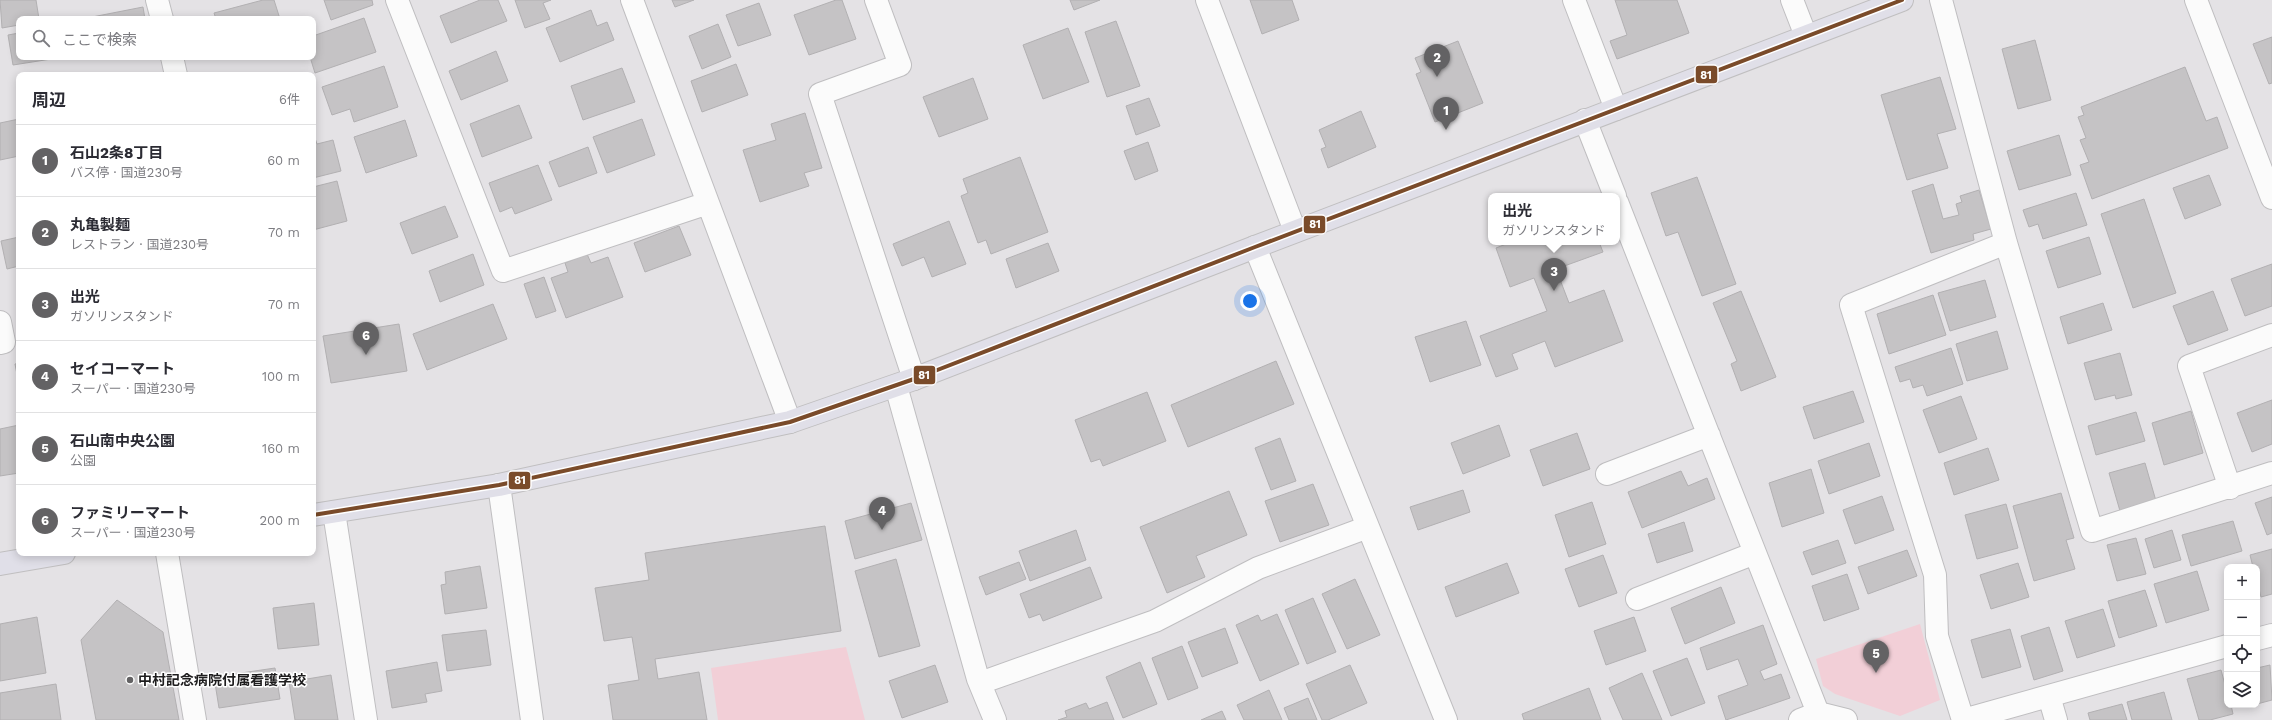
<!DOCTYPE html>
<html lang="ja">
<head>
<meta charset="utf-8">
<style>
  :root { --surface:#fff; --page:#f7f7f7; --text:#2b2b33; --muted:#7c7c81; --line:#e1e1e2; --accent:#636264 }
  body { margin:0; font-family:"Work Sans","Noto Sans JP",sans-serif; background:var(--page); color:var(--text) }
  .controls { position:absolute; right:12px; bottom:12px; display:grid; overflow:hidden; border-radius:8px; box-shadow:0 2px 10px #0003 }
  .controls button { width:36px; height:36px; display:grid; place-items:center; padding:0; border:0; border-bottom:1px solid var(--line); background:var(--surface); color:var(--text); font:20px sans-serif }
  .you { position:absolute; left:1250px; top:301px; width:14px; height:14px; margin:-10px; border:3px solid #fff; border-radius:50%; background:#1a73e8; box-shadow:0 0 0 6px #1a73e833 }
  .badge { display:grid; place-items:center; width:26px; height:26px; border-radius:50%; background:var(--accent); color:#fff; font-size:13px; font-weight:700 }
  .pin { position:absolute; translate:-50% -33px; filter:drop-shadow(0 1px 2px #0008) }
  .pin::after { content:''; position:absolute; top:21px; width:14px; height:12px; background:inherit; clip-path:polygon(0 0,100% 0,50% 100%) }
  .popup { position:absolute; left:1488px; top:193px; width:132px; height:52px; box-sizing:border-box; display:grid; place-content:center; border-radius:8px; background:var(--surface); filter:drop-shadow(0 1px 3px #0005); font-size:13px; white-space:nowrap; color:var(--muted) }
  .popup b { font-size:15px; color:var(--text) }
  .popup::after { content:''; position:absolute; left:50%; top:100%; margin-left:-8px; border:8px solid transparent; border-top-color:var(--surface) }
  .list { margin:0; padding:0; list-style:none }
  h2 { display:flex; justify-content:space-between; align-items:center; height:52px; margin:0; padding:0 16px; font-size:17px }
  h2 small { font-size:13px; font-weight:400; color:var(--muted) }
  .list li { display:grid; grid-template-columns:26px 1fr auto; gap:12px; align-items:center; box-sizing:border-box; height:72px; padding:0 16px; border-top:1px solid var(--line) }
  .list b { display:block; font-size:15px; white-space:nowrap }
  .list p { margin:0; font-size:13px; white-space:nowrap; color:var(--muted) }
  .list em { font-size:13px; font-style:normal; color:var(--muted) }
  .icon { flex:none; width:22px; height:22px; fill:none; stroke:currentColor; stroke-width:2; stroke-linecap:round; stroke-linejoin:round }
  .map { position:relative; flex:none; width:2272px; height:720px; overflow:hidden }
  .search { position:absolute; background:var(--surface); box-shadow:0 2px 10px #0003; left:16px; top:16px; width:300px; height:44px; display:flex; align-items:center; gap:10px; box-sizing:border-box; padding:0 14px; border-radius:8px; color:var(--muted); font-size:15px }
  .panel { position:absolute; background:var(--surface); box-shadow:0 2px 10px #0003; left:16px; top:72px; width:300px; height:484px; border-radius:8px }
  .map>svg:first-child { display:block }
  .green { fill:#f2cfd7 }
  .building { fill:#c5c3c5; stroke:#b2b0b2 }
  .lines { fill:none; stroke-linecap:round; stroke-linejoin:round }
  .minor-casing { stroke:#bfbec0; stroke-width:24 }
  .highway-casing { stroke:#c0bfc0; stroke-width:24 }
  .minor { stroke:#fbfbfb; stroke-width:22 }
  .highway { stroke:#e0dfe8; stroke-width:22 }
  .bus-1-casing { stroke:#fff; stroke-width:7 }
  .bus-1 { stroke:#7a4b2a; stroke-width:4 }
  .poi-dot { fill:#636264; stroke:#fff; stroke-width:1.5 }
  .labels { text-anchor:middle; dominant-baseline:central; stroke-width:3; stroke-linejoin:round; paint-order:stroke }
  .poi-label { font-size:14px; font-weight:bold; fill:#1e1d1e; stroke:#fff; text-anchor:start }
  .line-badge { stroke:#fff; stroke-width:1.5 }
  .badge-label { font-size:11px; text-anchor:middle; font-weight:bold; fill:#fff }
</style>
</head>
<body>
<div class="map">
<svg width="2272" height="720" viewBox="0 0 2272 720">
  <rect width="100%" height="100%" fill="#e4e2e5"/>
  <path class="green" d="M 1920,624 L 1940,700 L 1900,716 L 1835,694 L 1823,686 L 1816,659 Z
    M 846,647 L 865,720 L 718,720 L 711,668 Z"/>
  <path class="building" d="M 0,0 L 36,0 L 39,19 L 19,19 L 19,25 L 2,28 Z
    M 263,0 L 274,0 L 280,19 L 216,19 L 214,13 Z
    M 324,0 L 372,0 L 373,5 L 331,20 Z
    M 480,0 L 498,0 L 507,21 L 451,43 L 440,16 Z
    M 515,0 L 551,0 L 543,3 L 550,19 L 525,28 Z
    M 672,0 L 694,0 L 675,7 Z
    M 836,0 L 842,0 L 856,39 L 809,55 L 794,15 Z
    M 1070,0 L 1100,0 L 1074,10 Z
    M 1250,0 L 1292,0 L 1299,20 L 1262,34 Z
    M 1615,0 L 1677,0 L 1689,33 L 1617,59 L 1610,41 L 1627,35 Z
    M 759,3 L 771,35 L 738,46 L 726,15 Z
    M 143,7 L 145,19 L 82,19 Z
    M 591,10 L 597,26 L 607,22 L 614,40 L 560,62 L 546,28 Z
    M 364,18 L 376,52 L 315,73 L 310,57 L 313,57 L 313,36 Z
    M 1116,21 L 1140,86 L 1107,97 L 1085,32 Z
    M 718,24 L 731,57 L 702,69 L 689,36 Z
    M 1068,28 L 1089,82 L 1043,99 L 1023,45 Z
    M 19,33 L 19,57 L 64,57 L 13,65 L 8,35 Z
    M 2272,37 L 2272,83 L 2269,84 L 2253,44 Z
    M 2035,40 L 2051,100 L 2018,109 L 2002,49 Z
    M 1458,41 L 1483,103 L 1435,122 L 1416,74 L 1421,72 L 1415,58 Z
    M 496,51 L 508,81 L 461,100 L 449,71 Z
    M 736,64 L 748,95 L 702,112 L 691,81 Z
    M 384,66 L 398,107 L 354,122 L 350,109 L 332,115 L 322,87 Z
    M 2185,67 L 2206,121 L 2217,117 L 2228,148 L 2092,199 L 2080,165 L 2089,162 L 2080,140 L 2086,138 L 2078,117 L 2084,115 L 2081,107 Z
    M 622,68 L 635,102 L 583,120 L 571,86 Z
    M 1940,77 L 1956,129 L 1937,134 L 1948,168 L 1907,180 L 1881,95 Z
    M 973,78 L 988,119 L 939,137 L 923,97 Z
    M 1149,98 L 1160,126 L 1136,135 L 1126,106 Z
    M 519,105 L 532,138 L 482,157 L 470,124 Z
    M 1361,111 L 1376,147 L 1328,168 L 1321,149 L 1326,147 L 1319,130 Z
    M 805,113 L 822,168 L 804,173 L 809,186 L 760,202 L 743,150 L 776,140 L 771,124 Z
    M 19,119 L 19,156 L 0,160 L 0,123 Z
    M 642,119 L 655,155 L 607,173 L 593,137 Z
    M 405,120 L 417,156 L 366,173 L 354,137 Z
    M 2059,135 L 2071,175 L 2019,190 L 2007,151 Z
    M 313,138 L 315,138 L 317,144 L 333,140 L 341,171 L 313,178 Z
    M 1148,142 L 1158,171 L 1135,180 L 1124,151 Z
    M 588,147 L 597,173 L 559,187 L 549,162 Z
    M 1020,157 L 1048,232 L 991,254 L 986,240 L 978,243 L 961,196 L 968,193 L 963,179 Z
    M 538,165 L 552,200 L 515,214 L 512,207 L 500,212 L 489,183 Z
    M 2209,175 L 2221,205 L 2185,219 L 2173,188 Z
    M 1697,177 L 1736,284 L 1702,296 L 1678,232 L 1666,236 L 1651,193 Z
    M 337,181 L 347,221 L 313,230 L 313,187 Z
    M 1933,184 L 1943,219 L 1959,215 L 1956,204 L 1962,202 L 1960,196 L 1979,190 L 1991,229 L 1973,234 L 1974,240 L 1931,253 L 1912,191 Z
    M 2076,193 L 2087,225 L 2043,239 L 2038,224 L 2029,227 L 2023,210 Z
    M 2144,199 L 2176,293 L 2133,308 L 2101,214 Z
    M 445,206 L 458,237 L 412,254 L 400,223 Z
    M 949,221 L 966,264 L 932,277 L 924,257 L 902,266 L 893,244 Z
    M 679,226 L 691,255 L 645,272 L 634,243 Z
    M 19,237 L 19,266 L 7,269 L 1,241 Z
    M 2089,237 L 2101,274 L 2058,288 L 2046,251 Z
    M 1511,242 L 1599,242 L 1603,252 L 1556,269 L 1569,303 L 1604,290 L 1623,341 L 1555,367 L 1545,341 L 1512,354 L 1518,369 L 1496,377 L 1480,336 L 1547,311 L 1534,278 L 1510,287 L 1496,248 Z
    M 1048,243 L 1059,271 L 1016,288 L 1006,259 Z
    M 473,254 L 484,285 L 440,302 L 429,271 Z
    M 587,254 L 591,263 L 608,257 L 623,297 L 566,318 L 551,278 L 568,272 L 565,263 Z
    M 2272,264 L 2272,306 L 2245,316 L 2231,279 Z
    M 544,277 L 556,311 L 536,318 L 524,284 Z
    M 1985,280 L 1996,317 L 1950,331 L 1938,293 Z
    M 1741,291 L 1776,377 L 1741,391 L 1731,364 L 1737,361 L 1713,303 Z
    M 2213,291 L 2228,330 L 2188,345 L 2173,306 Z
    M 1933,295 L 1946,335 L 1889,354 L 1877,314 Z
    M 2103,303 L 2112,330 L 2068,344 L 2060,317 Z
    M 493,304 L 507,339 L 427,370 L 413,334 Z
    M 1466,321 L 1481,365 L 1430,382 L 1415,337 Z
    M 399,324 L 407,371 L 331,383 L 323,336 Z
    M 1997,331 L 2008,369 L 1967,381 L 1956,344 Z
    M 1951,348 L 1963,384 L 1927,396 L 1923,385 L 1913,388 L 1910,379 L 1900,382 L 1895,367 Z
    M 2120,353 L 2132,395 L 2116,399 L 2115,395 L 2095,400 L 2084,363 Z
    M 1276,361 L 1294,404 L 1188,447 L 1171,405 Z
    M 19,363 L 19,385 L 15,364 Z
    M 1853,391 L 1864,422 L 1814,439 L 1803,407 Z
    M 1147,392 L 1166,441 L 1103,466 L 1100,459 L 1091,462 L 1075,420 Z
    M 1961,396 L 1977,439 L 1939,453 L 1923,410 Z
    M 2272,400 L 2272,444 L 2252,452 L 2237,413 Z
    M 2191,411 L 2203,453 L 2164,465 L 2152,423 Z
    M 2136,412 L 2145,441 L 2096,455 L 2088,426 Z
    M 19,425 L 19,473 L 0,476 L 0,429 Z
    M 1499,425 L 1510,456 L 1463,474 L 1451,443 Z
    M 1577,433 L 1590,469 L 1543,486 L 1530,450 Z
    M 1280,438 L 1296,481 L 1271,490 L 1255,448 Z
    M 1869,443 L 1880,476 L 1829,494 L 1818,461 Z
    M 1988,448 L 1999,480 L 1954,495 L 1944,463 Z
    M 2145,463 L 2156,501 L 2120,511 L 2109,473 Z
    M 1811,469 L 1824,513 L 1782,527 L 1769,483 Z
    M 1681,471 L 1688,486 L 1707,478 L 1715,499 L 1642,528 L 1628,492 Z
    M 1313,484 L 1329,525 L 1280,542 L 1265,501 Z
    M 1463,490 L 1470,512 L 1418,530 L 1410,507 Z
    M 1229,491 L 1247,535 L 1196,556 L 1205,577 L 1167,593 L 1140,527 Z
    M 2061,493 L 2074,538 L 2066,540 L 2075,569 L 2034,581 L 2013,506 Z
    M 1882,496 L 1894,530 L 1855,544 L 1843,510 Z
    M 2272,497 L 2272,533 L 2267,535 L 2255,503 Z
    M 1592,502 L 1606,544 L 1569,557 L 1555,515 Z
    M 911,503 L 922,540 L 855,559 L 845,521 Z
    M 2006,504 L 2018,548 L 1977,559 L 1965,515 Z
    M 2233,521 L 2242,551 L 2191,566 L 2182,535 Z
    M 1684,522 L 1693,551 L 1657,563 L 1648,534 Z
    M 825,526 L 841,631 L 655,659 L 658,679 L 699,672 L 707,720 L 613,720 L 608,685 L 639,680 L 632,637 L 604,641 L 595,588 L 649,580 L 645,553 Z
    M 1076,530 L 1086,560 L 1030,581 L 1019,551 Z
    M 2172,530 L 2181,560 L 2154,568 L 2145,539 Z
    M 2136,538 L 2146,574 L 2117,581 L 2107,545 Z
    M 1838,540 L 1846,563 L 1812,575 L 1803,552 Z
    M 2272,549 L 2272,594 L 2261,597 L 2257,581 L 2257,567 L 2253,567 L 2250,555 Z
    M 1907,550 L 1917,576 L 1868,594 L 1858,567 Z
    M 1603,555 L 1617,593 L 1579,607 L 1565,569 Z
    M 896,559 L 920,646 L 879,657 L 855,571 Z
    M 1019,562 L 1026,579 L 986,595 L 979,577 Z
    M 1507,563 L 1519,593 L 1456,617 L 1445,587 Z
    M 2018,563 L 2029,597 L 1991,609 L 1980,575 Z
    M 480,566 L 487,608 L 445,614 L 441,585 L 446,584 L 445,572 Z
    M 1090,567 L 1102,598 L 1043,621 L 1040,614 L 1029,618 L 1020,594 Z
    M 2197,571 L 2209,610 L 2166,623 L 2154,584 Z
    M 1847,574 L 1859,609 L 1824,621 L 1812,586 Z
    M 1355,579 L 1380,635 L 1347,649 L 1322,594 Z
    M 1721,587 L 1735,623 L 1685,644 L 1671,608 Z
    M 2145,590 L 2157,626 L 2119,638 L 2108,601 Z
    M 1313,598 L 1336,652 L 1307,664 L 1285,610 Z
    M 117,600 L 163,632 L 179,720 L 96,720 L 81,640 Z
    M 314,603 L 319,645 L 278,649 L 273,608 Z
    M 2103,609 L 2115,646 L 2077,658 L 2065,621 Z
    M 1277,614 L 1299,664 L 1260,681 L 1236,625 L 1258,615 L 1261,621 Z
    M 37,617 L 46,673 L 0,681 L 0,624 Z
    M 1634,617 L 1646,651 L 1606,665 L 1594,631 Z
    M 1763,625 L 1777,664 L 1760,671 L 1764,680 L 1781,674 L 1790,698 L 1726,720 L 1718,696 L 1748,685 L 1738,659 L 1707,670 L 1700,648 Z
    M 2049,627 L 2063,671 L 2034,680 L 2021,636 Z
    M 1225,628 L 1238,663 L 1202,677 L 1188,642 Z
    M 2010,629 L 2021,667 L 1982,678 L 1971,640 Z
    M 486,630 L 491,665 L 447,671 L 442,635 Z
    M 1182,646 L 1198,688 L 1168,700 L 1152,658 Z
    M 1687,658 L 1705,703 L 1671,716 L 1653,671 Z
    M 437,662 L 442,691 L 425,694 L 427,702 L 392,708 L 386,671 Z
    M 1140,662 L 1157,704 L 1123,718 L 1106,677 Z
    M 935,665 L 948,702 L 902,718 L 889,681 Z
    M 1350,665 L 1367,703 L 1328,720 L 1322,720 L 1306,684 Z
    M 2270,665 L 2272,700 L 2257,704 L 2257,668 Z
    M 275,668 L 280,699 L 219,708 L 214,677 Z
    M 2221,670 L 2227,692 L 2227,705 L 2231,705 L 2233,714 L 2210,720 L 2199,720 L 2187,679 Z
    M 1642,673 L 1662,720 L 1623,720 L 1609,688 Z
    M 331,675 L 338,720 L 295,720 L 289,682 Z
    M 56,684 L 61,720 L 0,720 L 0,693 Z
    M 1589,688 L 1601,720 L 1524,720 L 1522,714 Z
    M 1269,690 L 1282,720 L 1244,720 L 1237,705 Z
    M 2164,692 L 2172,720 L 2132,720 L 2127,702 Z
    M 1308,698 L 1317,720 L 1289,720 L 1284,708 Z
    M 1107,702 L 1114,720 L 1058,720 L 1067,717 L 1065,711 L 1086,703 L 1089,709 Z
    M 2122,704 L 2127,720 L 2090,720 L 2088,713 Z
    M 1222,711 L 1226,720 L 1201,720 Z"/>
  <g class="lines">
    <defs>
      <path id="minor" d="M 157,0 L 162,19
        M 397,0 L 503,271 L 708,203
        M 632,0 L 790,422
        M 876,0 L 900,65 L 820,94 L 914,379
        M 1207,0 L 1295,231
        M 1574,0 L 1616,109
        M 1792,0 L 1806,36
        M 1941,0 L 2006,243 L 2092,531 L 2272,473
        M 2196,0 L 2272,198
        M 172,57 L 176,75
        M 1585,120 L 1615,196
        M 1617,202 L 1818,713
        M 1255,247 L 1446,720
        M 0,322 L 4,342 L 0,343
        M 896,386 L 978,679 L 995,720
        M 1607,474 L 1709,435
        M 499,485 L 532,720
        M 2230,488 L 2189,366 L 2272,335
        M 334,512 L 366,720
        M 167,553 L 195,720
        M 1637,599 L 1755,553
        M 2257,639 L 2272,635
        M 980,683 L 1155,621 L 1258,568 L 1368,527
        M 2049,696 L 2056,720
        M 1800,720 L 1818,713 L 1846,720
        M 1963,720 L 1937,636 L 1935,575 L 1851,305 L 2006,243
        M 1963,720 L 2227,646"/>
      <path id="highway" d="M 313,515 L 499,485 L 790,422 L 914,379 L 1255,247 L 1902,0
        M 0,564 L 64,553"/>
    </defs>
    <use href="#minor" class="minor-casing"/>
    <use href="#highway" class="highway-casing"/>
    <use href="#minor" class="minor"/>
    <use href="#highway" class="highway"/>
    <defs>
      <path id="bus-1" d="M 313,515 L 499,485 L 790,422 L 914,379 L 1255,247 L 1902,0"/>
    </defs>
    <use href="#bus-1" class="bus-1-casing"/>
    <use href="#bus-1" class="bus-1"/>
  </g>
  <circle class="poi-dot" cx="130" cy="680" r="4"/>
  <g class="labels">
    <g class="poi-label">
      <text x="138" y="680">中村記念病院付属看護学校</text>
    </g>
  </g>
  <g class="line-badge">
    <rect x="1695" y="65" width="23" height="19" rx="4" fill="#7a4b2a"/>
    <rect x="1303" y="215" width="23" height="19" rx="4" fill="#7a4b2a"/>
    <rect x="913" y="365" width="23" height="20" rx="4" fill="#7a4b2a"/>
    <rect x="508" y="471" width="23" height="19" rx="4" fill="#7a4b2a"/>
  </g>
  <g class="badge-label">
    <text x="1706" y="79">81</text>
    <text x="1315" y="228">81</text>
    <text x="924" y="379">81</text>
    <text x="520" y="484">81</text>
  </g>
</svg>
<div class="controls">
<button>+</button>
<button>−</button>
<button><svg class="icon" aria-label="locate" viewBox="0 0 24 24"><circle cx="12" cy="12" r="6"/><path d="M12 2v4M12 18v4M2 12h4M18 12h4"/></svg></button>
<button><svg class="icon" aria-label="layers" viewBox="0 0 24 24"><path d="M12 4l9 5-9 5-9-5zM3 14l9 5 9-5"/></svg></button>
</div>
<div class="you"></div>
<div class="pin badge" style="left:1446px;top:130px">1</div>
<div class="pin badge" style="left:1437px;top:77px">2</div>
<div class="pin badge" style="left:1554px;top:291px">3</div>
<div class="popup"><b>出光</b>ガソリンスタンド</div>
<div class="pin badge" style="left:882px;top:530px">4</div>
<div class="pin badge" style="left:1876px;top:673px">5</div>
<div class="pin badge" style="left:366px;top:355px">6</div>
<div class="search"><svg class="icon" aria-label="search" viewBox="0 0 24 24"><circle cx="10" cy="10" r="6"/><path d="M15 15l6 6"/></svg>ここで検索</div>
<section class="panel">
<h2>周辺<small>6件</small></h2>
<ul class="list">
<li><span class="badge">1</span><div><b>石山2条8丁目</b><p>バス停 · 国道230号</p></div><em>60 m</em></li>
<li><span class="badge">2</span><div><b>丸亀製麺</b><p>レストラン · 国道230号</p></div><em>70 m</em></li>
<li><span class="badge">3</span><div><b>出光</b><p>ガソリンスタンド</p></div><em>70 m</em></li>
<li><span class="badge">4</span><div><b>セイコーマート</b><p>スーパー · 国道230号</p></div><em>100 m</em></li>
<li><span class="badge">5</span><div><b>石山南中央公園</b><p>公園</p></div><em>160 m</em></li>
<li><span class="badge">6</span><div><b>ファミリーマート</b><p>スーパー · 国道230号</p></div><em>200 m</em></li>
</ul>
</section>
</div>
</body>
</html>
